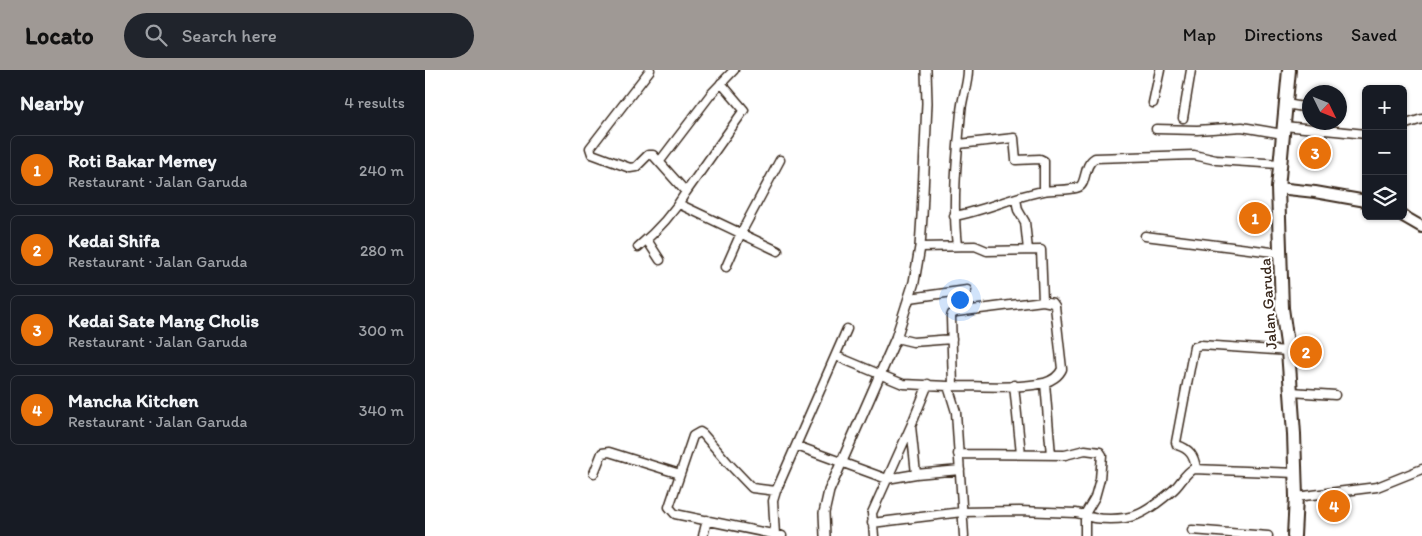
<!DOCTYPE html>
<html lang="en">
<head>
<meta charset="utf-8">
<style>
  :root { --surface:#171b24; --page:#20242c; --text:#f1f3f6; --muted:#9ea1a6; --line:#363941; --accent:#9f9995 }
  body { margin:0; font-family:Itim,sans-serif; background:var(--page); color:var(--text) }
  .controls { position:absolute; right:15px; top:15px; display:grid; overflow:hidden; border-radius:8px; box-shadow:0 1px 4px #0004 }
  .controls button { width:45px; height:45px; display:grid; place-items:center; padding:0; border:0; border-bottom:1px solid var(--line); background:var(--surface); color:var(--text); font:25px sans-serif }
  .compass { position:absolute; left:877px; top:15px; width:45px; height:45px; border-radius:50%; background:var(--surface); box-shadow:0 1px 4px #0004; rotate:133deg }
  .you { position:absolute; left:534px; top:229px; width:18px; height:18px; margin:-12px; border:4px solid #fff; border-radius:50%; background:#1a73e8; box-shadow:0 0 0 8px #1a73e833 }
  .badge { display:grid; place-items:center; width:32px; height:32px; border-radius:50%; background:var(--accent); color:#fff; font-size:16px; font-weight:700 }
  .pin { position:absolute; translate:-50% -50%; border:2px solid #fff; box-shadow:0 1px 5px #0006 }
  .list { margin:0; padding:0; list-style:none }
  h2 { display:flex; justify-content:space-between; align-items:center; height:65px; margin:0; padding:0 20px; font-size:21px }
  h2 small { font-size:16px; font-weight:400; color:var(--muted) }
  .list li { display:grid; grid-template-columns:32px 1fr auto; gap:15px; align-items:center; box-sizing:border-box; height:70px; margin:0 10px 10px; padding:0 10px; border:1px solid var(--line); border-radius:8px }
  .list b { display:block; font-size:19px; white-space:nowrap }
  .list p { margin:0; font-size:16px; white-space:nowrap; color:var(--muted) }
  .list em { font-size:16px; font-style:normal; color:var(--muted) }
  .icon { flex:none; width:28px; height:28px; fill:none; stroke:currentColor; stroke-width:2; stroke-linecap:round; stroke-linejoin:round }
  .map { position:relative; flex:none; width:997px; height:466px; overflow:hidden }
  header { display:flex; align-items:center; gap:30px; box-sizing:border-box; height:70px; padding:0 25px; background:var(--accent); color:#111 }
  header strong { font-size:24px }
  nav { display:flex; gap:28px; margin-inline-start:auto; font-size:18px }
  .search { width:350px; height:45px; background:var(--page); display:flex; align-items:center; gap:12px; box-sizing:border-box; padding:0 18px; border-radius:28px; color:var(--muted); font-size:19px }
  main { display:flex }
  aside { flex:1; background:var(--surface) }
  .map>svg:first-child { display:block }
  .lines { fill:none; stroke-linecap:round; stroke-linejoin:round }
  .minor-casing { stroke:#3b2a1e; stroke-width:11 }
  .tertiary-casing { stroke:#3b2a1e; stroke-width:12 }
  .secondary-casing { stroke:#3b2a1e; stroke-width:14 }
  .trunk-casing { stroke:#3b2a1e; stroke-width:16 }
  .minor { stroke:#fff; stroke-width:8 }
  .tertiary { stroke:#fff; stroke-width:9 }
  .secondary { stroke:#fff; stroke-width:10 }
  .trunk { stroke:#fff; stroke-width:12 }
  .labels { text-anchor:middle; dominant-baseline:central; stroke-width:4; stroke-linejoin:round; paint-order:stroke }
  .street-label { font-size:16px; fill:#3b2a1e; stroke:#fff }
</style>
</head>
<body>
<header>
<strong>Locato</strong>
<div class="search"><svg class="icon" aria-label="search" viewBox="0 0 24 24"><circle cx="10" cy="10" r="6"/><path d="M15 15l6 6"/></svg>Search here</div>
<nav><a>Map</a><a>Directions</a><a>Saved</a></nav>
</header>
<main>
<aside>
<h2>Nearby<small>4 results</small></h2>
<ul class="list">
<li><span class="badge" style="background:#e8710a">1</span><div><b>Roti Bakar Memey</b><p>Restaurant · Jalan Garuda</p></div><em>240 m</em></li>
<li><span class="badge" style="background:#e8710a">2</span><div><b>Kedai Shifa</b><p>Restaurant · Jalan Garuda</p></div><em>280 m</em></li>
<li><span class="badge" style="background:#e8710a">3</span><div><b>Kedai Sate Mang Cholis</b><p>Restaurant · Jalan Garuda</p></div><em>300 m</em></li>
<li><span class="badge" style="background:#e8710a">4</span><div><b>Mancha Kitchen</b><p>Restaurant · Jalan Garuda</p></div><em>340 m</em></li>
</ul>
</aside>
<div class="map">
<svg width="997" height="466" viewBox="0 0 997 466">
  <rect width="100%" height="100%" fill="#fff"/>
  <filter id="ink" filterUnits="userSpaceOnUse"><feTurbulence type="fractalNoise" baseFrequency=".02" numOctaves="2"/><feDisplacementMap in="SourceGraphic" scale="10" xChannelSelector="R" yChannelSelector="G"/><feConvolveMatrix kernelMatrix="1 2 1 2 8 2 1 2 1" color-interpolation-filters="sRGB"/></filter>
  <g filter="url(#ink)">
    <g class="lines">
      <defs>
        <path id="minor" d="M 225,0 L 165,78 L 167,84 L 205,98 L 211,97 L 223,85 L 228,85 L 261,122
          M 728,33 L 735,0
          M 861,34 L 884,38
          M 758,48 L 766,0
          M 978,55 L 997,49
          M 859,56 L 941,64
          M 731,59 L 772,60 L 817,57 L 858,64
          M 534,74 L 589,68 L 591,90 L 615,89 L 619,91 L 619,121
          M 235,91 L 286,24 L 309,0
          M 591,129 L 593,140 L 600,152 L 603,180
          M 254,134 L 353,181
          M 529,146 C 560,141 588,126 619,121 C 628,119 646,121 654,117 C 662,113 658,95 670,88 L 769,85 L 791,90 L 855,94
          M 720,166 L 855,183
          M 222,170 L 235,190
          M 532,176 C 527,132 532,86 536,42 C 537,27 543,15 543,0
          M 213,177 C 232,161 248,144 261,122 L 319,40 L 296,13
          M 495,177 L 550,176 L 562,181 L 616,180 L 618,231
          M 301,197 L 316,163 L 355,90
          M 485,228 L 542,220
          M 471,268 L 488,272 L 527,269
          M 411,286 L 478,314 L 523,316 L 531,342 L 539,466
          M 620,313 L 626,385
          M 589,315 L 596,384
          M 523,316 L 528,316 C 557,316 591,319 619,313 C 626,311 634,306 637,299 L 630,236 L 628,233 L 618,231 L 531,242 L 527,244 L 526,247 L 528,316
          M 866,322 L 910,325
          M 372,376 L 462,409 L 491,404 L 535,400
          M 533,384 L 640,385 L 660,380 L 675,382 L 677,385 L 675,409 L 670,427 L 660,444 L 660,466
          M 771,398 C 769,386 765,379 752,375 L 751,372 L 769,277 L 776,275 L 863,281
          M 169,403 L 177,383 L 184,382 L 255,404
          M 491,404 L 486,356 L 503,314
          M 351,421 L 327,418 L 304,394 L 278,364 L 275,362 L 268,366 L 244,437 L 250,444 L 357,466
          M 871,427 L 952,417 L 997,399
          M 447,453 L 537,442 L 594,441 L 651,443 C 658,444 663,447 669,448 C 707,452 719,445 747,421 C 755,415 759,404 768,399 L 871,403
          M 767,460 L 843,466
          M 350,465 L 348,431 L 351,421 L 422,259
          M 278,466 L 282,450
          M 449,466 L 447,443 L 486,356"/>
        <path id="tertiary" d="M 400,466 L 399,443 L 404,421 L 471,268 L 489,212 L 495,177 L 497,146 L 502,33 L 501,0"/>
        <path id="secondary" d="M 853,118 L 890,122 L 941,131
          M 978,146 L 997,157"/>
        <path id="trunk" d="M 864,0 L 853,118 L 857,238 L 863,281 L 869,364 L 871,427 L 869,466"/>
      </defs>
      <use href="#minor" class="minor-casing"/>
      <use href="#tertiary" class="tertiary-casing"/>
      <use href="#secondary" class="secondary-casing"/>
      <use href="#trunk" class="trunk-casing"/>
      <use href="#minor" class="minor"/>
      <use href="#tertiary" class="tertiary"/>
      <use href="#secondary" class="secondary"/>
      <use href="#trunk" class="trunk"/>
    </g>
  </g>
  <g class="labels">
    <g class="street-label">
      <text transform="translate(843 234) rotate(-94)">Jalan Garuda</text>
    </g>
  </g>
</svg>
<div class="controls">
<button>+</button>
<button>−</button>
<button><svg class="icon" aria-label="layers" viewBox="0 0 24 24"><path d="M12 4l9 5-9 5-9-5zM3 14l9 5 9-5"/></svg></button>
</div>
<svg class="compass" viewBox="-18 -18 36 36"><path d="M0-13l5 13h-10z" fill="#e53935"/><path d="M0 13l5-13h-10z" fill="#9ea1a6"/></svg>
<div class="you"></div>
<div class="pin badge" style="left:830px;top:148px;background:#e8710a">1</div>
<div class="pin badge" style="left:881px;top:282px;background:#e8710a">2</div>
<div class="pin badge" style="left:890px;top:83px;background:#e8710a">3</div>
<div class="pin badge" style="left:909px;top:436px;background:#e8710a">4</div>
</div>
</main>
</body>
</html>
